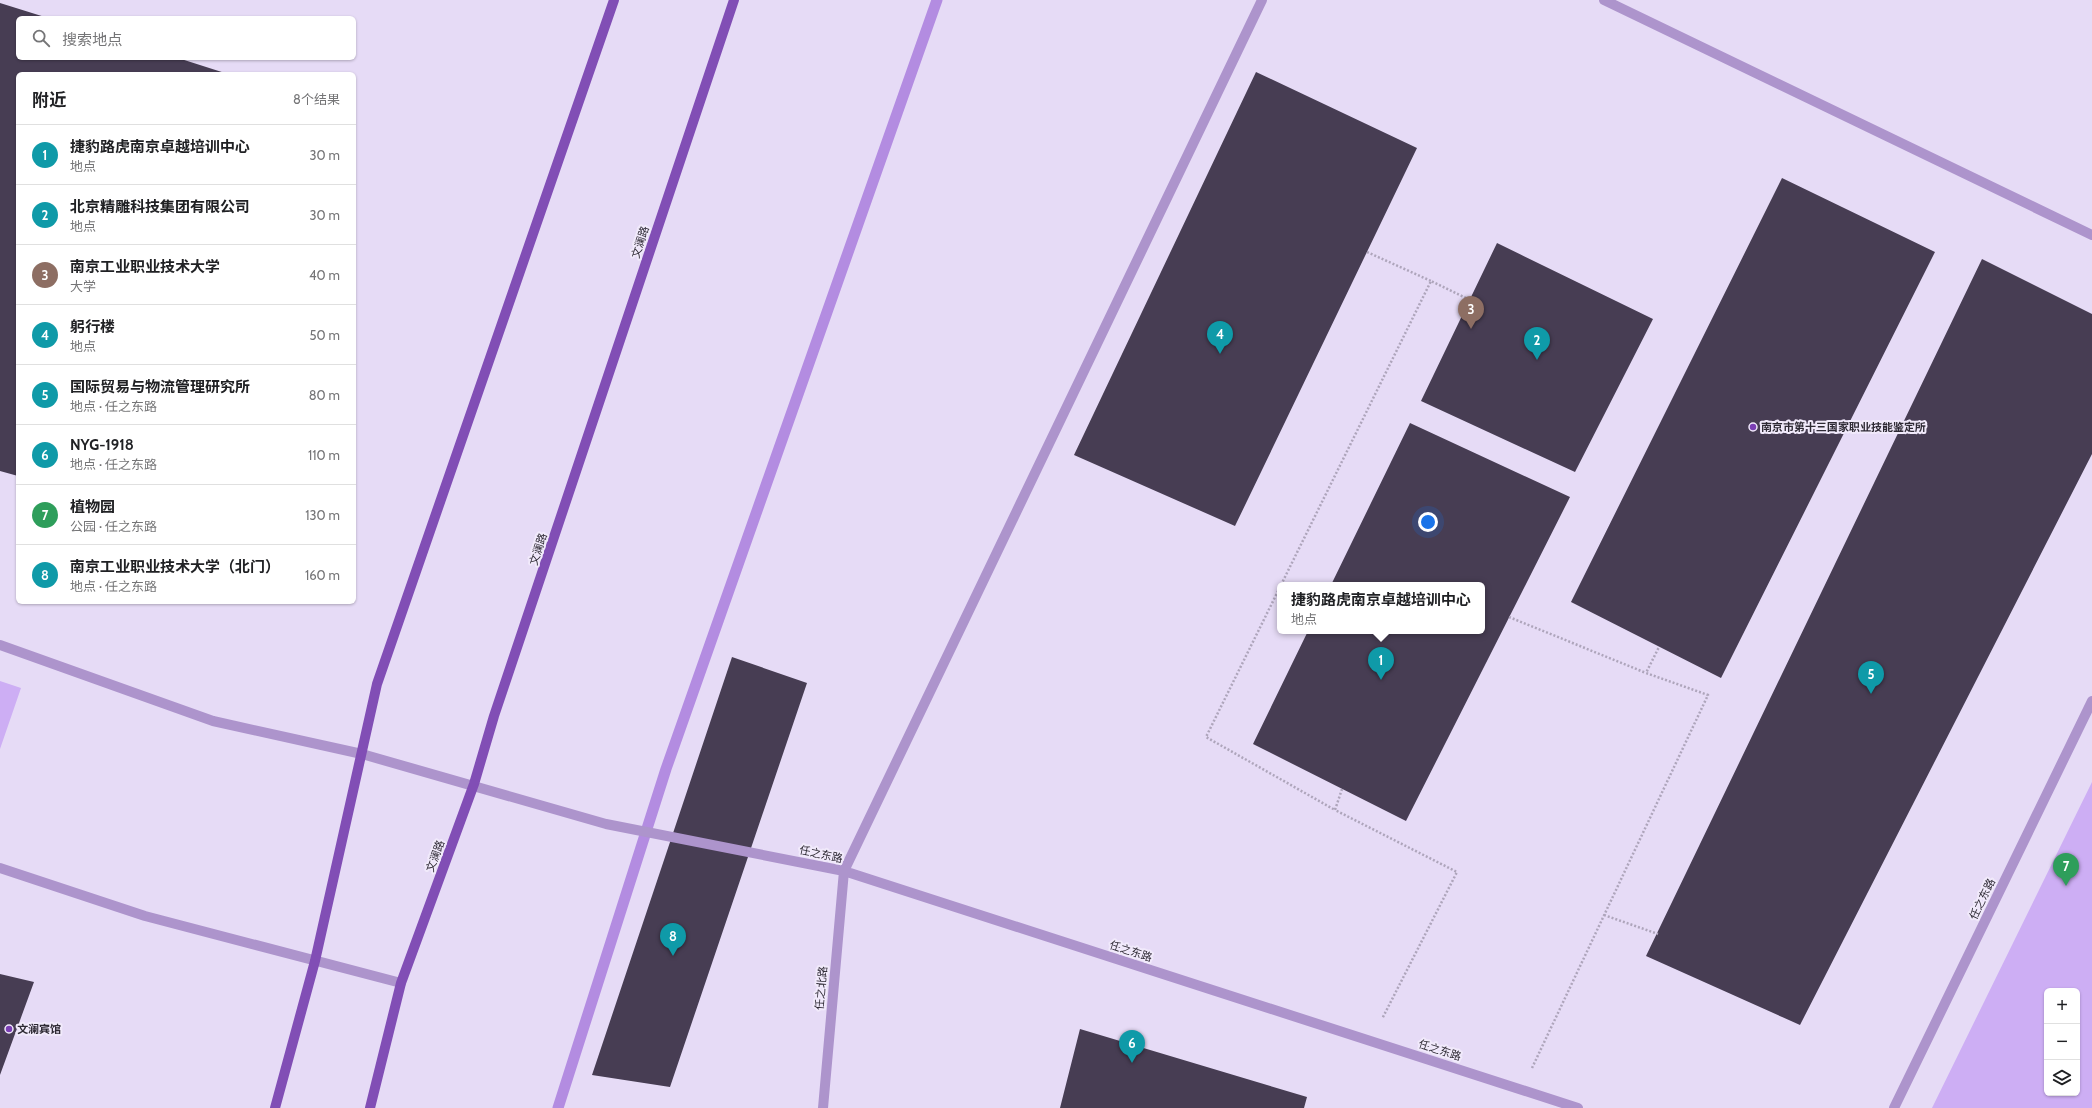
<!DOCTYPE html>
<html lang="zh">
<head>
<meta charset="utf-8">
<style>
  :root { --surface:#fff; --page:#f2f2f2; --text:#202124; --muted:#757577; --line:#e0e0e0; --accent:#7b3eb4 }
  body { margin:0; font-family:Cabin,"Noto Sans SC",sans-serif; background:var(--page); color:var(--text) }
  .controls { position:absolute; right:12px; bottom:12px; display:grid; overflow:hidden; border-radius:6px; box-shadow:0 1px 3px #0004 }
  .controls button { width:36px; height:36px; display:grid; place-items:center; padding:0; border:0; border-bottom:1px solid var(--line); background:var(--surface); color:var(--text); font:20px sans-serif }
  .you { position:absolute; left:1428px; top:522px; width:14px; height:14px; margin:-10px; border:3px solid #fff; border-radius:50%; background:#1a73e8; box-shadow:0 0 0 6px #1a73e833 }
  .badge { display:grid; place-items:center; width:26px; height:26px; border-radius:50%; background:var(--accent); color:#fff; font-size:13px; font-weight:700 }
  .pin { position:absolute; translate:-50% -33px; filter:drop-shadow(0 1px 2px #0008) }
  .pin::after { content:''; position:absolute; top:21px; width:14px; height:12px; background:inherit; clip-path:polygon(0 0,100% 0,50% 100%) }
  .popup { position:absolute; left:1277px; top:582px; width:208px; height:52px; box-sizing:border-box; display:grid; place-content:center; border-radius:6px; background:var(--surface); filter:drop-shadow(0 1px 3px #0005); font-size:13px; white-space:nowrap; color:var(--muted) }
  .popup b { font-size:15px; color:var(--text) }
  .popup::after { content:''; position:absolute; left:50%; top:100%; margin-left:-8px; border:8px solid transparent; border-top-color:var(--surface) }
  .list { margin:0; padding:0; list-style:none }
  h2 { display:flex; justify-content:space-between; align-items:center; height:52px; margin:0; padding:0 16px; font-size:17px }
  h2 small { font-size:13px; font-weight:400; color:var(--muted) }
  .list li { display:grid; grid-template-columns:26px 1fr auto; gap:12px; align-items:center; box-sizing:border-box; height:60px; padding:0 16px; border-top:1px solid var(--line) }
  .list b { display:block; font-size:15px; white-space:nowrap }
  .list p { margin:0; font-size:13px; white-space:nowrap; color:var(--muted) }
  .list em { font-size:13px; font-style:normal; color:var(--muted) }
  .icon { flex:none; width:22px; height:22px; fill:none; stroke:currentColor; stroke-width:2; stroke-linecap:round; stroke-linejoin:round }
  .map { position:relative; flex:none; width:2092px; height:1108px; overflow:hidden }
  .search { position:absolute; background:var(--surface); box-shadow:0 1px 3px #0004; left:16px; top:16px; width:340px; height:44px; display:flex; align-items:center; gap:10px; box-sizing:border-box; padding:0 14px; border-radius:6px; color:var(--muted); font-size:15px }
  .panel { position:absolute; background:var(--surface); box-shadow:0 1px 3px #0004; left:16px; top:72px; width:340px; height:532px; border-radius:6px }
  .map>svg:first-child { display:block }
  .green { fill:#cdaef4; fill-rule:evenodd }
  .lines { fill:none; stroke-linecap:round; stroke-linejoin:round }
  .stream { stroke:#b38ce1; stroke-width:11 }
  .building { fill:#473d53 }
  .path { stroke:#aea5bb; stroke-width:2.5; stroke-dasharray:2 2; stroke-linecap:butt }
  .minor { stroke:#ad94cc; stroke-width:10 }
  .major { stroke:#814eb5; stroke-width:10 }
  .poi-dot { fill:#7b3eb4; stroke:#f1eafb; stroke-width:1.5 }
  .labels { text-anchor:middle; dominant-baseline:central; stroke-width:4; stroke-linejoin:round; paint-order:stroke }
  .street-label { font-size:11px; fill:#2e2a34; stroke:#f1eafb }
  .poi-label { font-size:11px; font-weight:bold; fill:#2e2a34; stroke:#f1eafb; text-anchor:start }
</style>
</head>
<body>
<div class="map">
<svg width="2092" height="1108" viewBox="0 0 2092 1108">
  <rect width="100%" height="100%" fill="#e6dbf6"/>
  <path class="green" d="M 0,681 L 21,688 L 0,749 Z
    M 2092,782 L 2092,1108 L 1932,1108 ZM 2047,991 L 2077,991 L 2077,1093 L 2047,1093 Z"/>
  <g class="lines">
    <path class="stream" d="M 558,1108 L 666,769 L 937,0"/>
  </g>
  <path class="building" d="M 0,3 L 48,18 L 18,18 L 18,58 L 178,58 L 228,74 L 18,74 L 18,476 L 0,471 Z
    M 1256,72 L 1417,148 L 1235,526 L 1074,455 Z
    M 1782,178 L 1935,252 L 1721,678 L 1571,602 Z
    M 1497,243 L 1653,319 L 1575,472 L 1421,401 Z
    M 1982,259 L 2092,314 L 2092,454 L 1800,1025 L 1646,956 Z
    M 1410,423 L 1570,497 L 1406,821 L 1253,744 L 1308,631 L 1482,631 L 1482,585 L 1331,585 Z
    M 732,657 L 807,683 L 670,1087 L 592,1075 Z
    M 0,974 L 34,982 L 0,1075 Z
    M 1080,1029 L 1307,1097 L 1304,1108 L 1060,1108 Z"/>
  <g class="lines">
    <path class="path" d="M 1367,252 L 1431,281
      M 1281,585 L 1431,281 L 1470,300
      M 1280,587 L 1206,737 L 1335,810
      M 1509,617 L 1646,673
      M 1342,789 L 1335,810 L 1457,872 L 1382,1019
      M 1604,915 L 1658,934
      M 1532,1068 L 1708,695 L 1646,673 L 1659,647"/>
    <path class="minor" d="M 1604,0 L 2092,235
      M 0,645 L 213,721 L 362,754 L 606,824 L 844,871 L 1578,1108
      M 0,868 L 145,916 L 401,983
      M 823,1108 L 844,871 L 1262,0
      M 1894,1108 L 2092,701"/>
    <path class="major" d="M 275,1108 L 315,961 L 377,684 L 614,0
      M 370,1108 L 401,983 L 474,784 L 494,716 L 734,0"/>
  </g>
  <g class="poi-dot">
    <circle cx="1753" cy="427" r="4"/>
    <circle cx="9" cy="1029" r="4"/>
  </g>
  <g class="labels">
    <g class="street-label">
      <text transform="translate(640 242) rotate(-72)">文澜路</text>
      <text transform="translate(538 549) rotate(-72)">文澜路</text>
      <text transform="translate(821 854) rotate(12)">任之东路</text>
      <text transform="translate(435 856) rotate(-70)">文澜路</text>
      <text transform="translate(1982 899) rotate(-64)">任之东路</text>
      <text transform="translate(1131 951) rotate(18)">任之东路</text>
      <text transform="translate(821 988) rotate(-85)">任之北路</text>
      <text transform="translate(1440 1050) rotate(18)">任之东路</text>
    </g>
    <g class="poi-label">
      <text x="1761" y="427">南京市第十三国家职业技能鉴定所</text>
      <text x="17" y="1029">文澜宾馆</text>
    </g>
  </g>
</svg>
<div class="controls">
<button>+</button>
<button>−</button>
<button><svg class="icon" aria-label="layers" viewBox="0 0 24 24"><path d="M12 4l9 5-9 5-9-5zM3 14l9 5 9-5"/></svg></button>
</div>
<div class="you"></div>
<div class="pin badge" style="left:1381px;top:680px;background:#0f9aa8">1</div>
<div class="popup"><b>捷豹路虎南京卓越培训中心</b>地点</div>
<div class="pin badge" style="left:1537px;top:360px;background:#0f9aa8">2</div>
<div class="pin badge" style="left:1471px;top:329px;background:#8d6e63">3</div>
<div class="pin badge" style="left:1220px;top:354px;background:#0f9aa8">4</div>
<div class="pin badge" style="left:1871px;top:694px;background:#0f9aa8">5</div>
<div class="pin badge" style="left:1132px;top:1063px;background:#0f9aa8">6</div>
<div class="pin badge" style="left:2066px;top:886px;background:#2e9e5b">7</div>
<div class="pin badge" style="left:673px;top:956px;background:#0f9aa8">8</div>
<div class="search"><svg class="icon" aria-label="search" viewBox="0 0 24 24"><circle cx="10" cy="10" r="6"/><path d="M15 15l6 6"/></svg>搜索地点</div>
<section class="panel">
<h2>附近<small>8个结果</small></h2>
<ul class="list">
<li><span class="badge" style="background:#0f9aa8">1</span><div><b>捷豹路虎南京卓越培训中心</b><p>地点</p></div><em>30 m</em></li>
<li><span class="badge" style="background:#0f9aa8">2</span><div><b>北京精雕科技集团有限公司</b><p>地点</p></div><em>30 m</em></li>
<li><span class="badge" style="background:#8d6e63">3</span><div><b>南京工业职业技术大学</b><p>大学</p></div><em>40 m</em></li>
<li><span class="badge" style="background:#0f9aa8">4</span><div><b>躬行楼</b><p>地点</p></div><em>50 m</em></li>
<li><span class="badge" style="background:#0f9aa8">5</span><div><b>国际贸易与物流管理研究所</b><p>地点 · 任之东路</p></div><em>80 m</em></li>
<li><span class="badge" style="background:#0f9aa8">6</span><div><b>NYG-1918</b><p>地点 · 任之东路</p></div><em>110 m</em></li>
<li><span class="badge" style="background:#2e9e5b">7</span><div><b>植物园</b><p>公园 · 任之东路</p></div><em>130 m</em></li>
<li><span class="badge" style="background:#0f9aa8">8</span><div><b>南京工业职业技术大学（北门）</b><p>地点 · 任之东路</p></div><em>160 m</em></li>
</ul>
</section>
</div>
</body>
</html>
